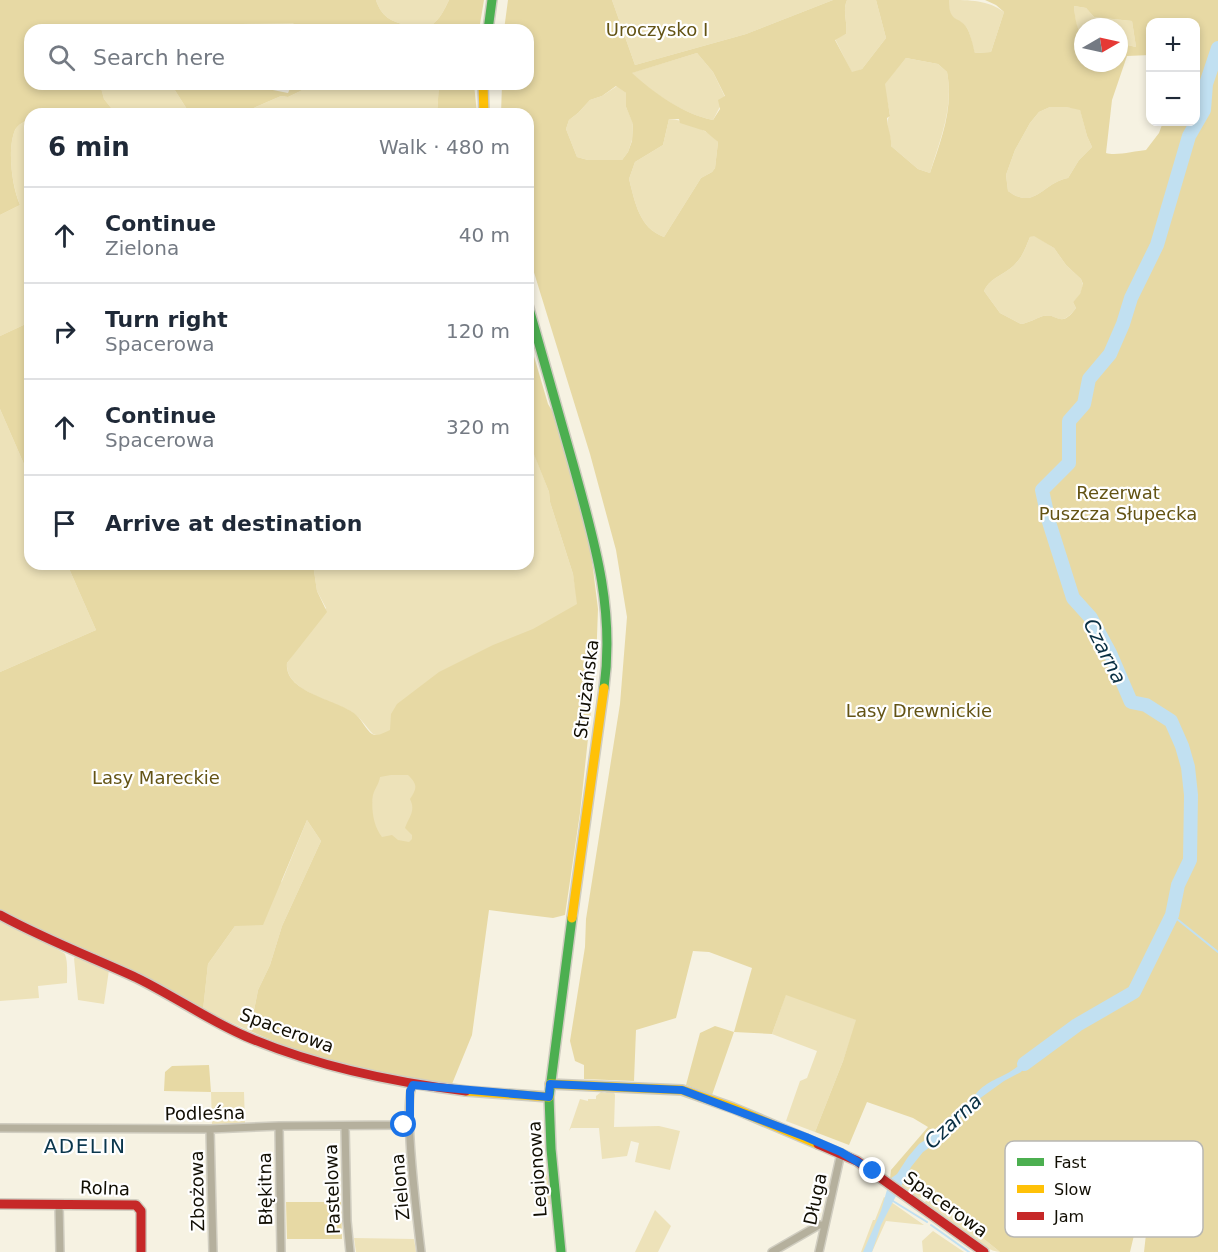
<!DOCTYPE html>
<html lang="en">
<head>
<meta charset="utf-8">
<style>
  :root { --surface:#fff; --page:#f2f2f3; --text:#1f2937; --muted:#747a83; --line:#e0e1e3 }
  body { margin:0; font-family:"DejaVu Sans",sans-serif; background:var(--page); color:var(--text) }
  .controls { position:absolute; right:18px; top:18px; display:grid; overflow:hidden; border-radius:12px; box-shadow:0 3px 9px #0003 }
  .controls button { width:54px; height:54px; display:grid; place-items:center; padding:0; border:0; border-bottom:2px solid var(--line); background:var(--surface); color:var(--text); font:30px sans-serif }
  .compass { position:absolute; left:1074px; top:18px; width:54px; height:54px; border-radius:50%; background:var(--surface); box-shadow:0 3px 9px #0003; rotate:81deg }
  .stop { position:absolute; width:18px; height:18px; margin:-14px; border:4px solid #1a73e8; border-radius:50%; background:#fff }
  .stop.end { background:#1a73e8; border-color:#fff; box-shadow:0 2px 6px #0008 }
  .list { margin:0; padding:0; list-style:none }
  h2 { display:flex; justify-content:space-between; align-items:center; height:78px; margin:0; padding:0 24px; font-size:26px }
  h2 small { font-size:20px; font-weight:400; color:var(--muted) }
  .list li { display:grid; grid-template-columns:39px 1fr auto; gap:18px; align-items:center; box-sizing:border-box; height:96px; padding:0 24px; border-top:2px solid var(--line) }
  .list b { display:block; font-size:22px; white-space:nowrap }
  .list p { margin:0; font-size:20px; white-space:nowrap; color:var(--muted) }
  .list em { font-size:20px; font-style:normal; color:var(--muted) }
  .icon { flex:none; width:33px; height:33px; fill:none; stroke:currentColor; stroke-width:2; stroke-linecap:round; stroke-linejoin:round }
  .map { position:relative; flex:none; width:1218px; height:1252px; overflow:hidden }
  .search { position:absolute; background:var(--surface); box-shadow:0 3px 9px #0003; left:24px; top:24px; width:510px; height:66px; display:flex; align-items:center; gap:15px; box-sizing:border-box; padding:0 21px; border-radius:18px; color:var(--muted); font-size:22px }
  .panel { position:absolute; background:var(--surface); box-shadow:0 3px 9px #0003; left:24px; top:108px; width:510px; height:462px; border-radius:18px }
  .map>svg:first-child { display:block }
  .green { fill:#ede2b9 }
  .forest { fill:#e7d9a4; fill-rule:evenodd }
  .water { fill:#c1e0f1 }
  .lines { fill:none; stroke-linecap:round; stroke-linejoin:round }
  .stream { stroke:#c1e0f1; stroke-width:2 }
  .river { stroke:#c1e0f1; stroke-width:14 }
  .street-casing { stroke:#d0cdc0; stroke-width:10 }
  .fast-casing { stroke:#d0cdc0; stroke-width:12 }
  .slow-casing { stroke:#d0cdc0; stroke-width:12 }
  .jam-casing { stroke:#d0cdc0; stroke-width:12 }
  .street { stroke:#b5b09d; stroke-width:7 }
  .fast { stroke:#4caf50; stroke-width:9 }
  .slow { stroke:#ffc107; stroke-width:9 }
  .jam { stroke:#c62828; stroke-width:9 }
  .route { stroke:#1a73e8; stroke-width:8 }
  .labels { text-anchor:middle; dominant-baseline:central; stroke-width:4.5; stroke-linejoin:round; paint-order:stroke }
  .park-label { font-size:18px; fill:#635314; stroke:#fff }
  .street-label { font-size:18px; fill:#110e03; stroke:#fff }
  .water-label { font-size:20px; font-style:italic; fill:#092f43; stroke:#fff }
  .neighbourhood-label { font-size:20px; letter-spacing:1.5px; fill:#0b374d; stroke:#fff }
  .key { fill:#fff; stroke:#b8b7b3; stroke-width:1.5 }
  .key-label { font-size:16px; fill:#110e03 }
</style>
</head>
<body>
<div class="map">
<svg width="1218" height="1252" viewBox="0 0 1218 1252">
  <rect width="100%" height="100%" fill="#f6f2e2"/>
  <path class="green" d="M 376,0 L 449,0 C 444,10 440,20 430,26 C 421,31 415,27 407,25 C 391,22 381,16 376,0 Z
    M 612,0 L 833,0 L 746,34 L 635,65 Z
    M 847,0 L 876,0 L 886,38 L 862,69 L 852,73 L 835,39 L 846,34 C 848,22 842,12 847,0 Z
    M 949,0 C 970,0 988,0 1004,12 L 991,52 L 975,53 C 972,46 971,35 967,28 C 958,15 948,24 949,0 Z
    M 1074,6 L 1086,8 L 1094,17 L 1132,21 L 1136,47 L 1119,43 L 1119,27 L 1083,27 L 1083,37 C 1075,29 1075,16 1074,6 Z
    M 271,22 L 293,23 L 296,30 L 223,30 L 242,24 Z
    M 697,53 L 713,72 L 725,97 L 713,120 C 683,114 653,93 631,73 Z
    M 906,58 L 938,64 L 947,72 C 954,108 940,140 930,173 L 918,169 L 891,146 C 892,135 883,125 890,115 L 884,84 Z
    M 100,84 L 171,84 L 190,114 L 116,114 L 104,99 Z
    M 315,84 L 439,84 L 437,114 L 240,114 L 281,96 L 288,97 Z
    M 617,86 L 626,93 L 626,107 L 633,123 L 632,140 L 628,152 L 622,160 L 588,160 L 577,157 L 566,129 L 569,120 L 578,113 L 590,100 L 602,96 Z
    M 1050,107 L 1066,107 L 1080,109 L 1087,136 L 1092,147 L 1079,160 L 1068,178 C 1042,183 1035,211 1008,191 L 1006,175 L 1015,150 L 1030,123 L 1039,112 Z
    M 30,118 L 30,322 L 0,336 L 0,215 L 20,205 C 12,186 7,149 15,130 C 18,124 25,122 30,118 Z
    M 669,119 C 683,119 710,131 718,142 L 715,168 L 712,172 L 701,178 L 664,237 C 639,228 635,202 629,179 L 635,162 L 663,145 Z
    M 1034,235 L 1054,248 L 1066,265 L 1081,279 L 1083,285 L 1080,295 L 1073,302 L 1076,308 C 1059,330 1058,312 1043,316 C 1036,318 1029,323 1021,324 L 1000,313 L 984,291 C 991,276 1006,275 1016,263 C 1023,256 1026,246 1030,237 Z
    M 0,409 L 30,478 L 30,564 L 67,564 L 96,630 L 0,672 Z
    M 531,446 L 549,492 L 550,502 L 573,574 L 578,604 L 397,883 L 371,820 L 376,735 L 373,734 C 365,726 360,716 350,711 C 331,700 284,690 287,663 L 326,608 L 317,591 L 313,564 L 528,564 L 528,448 Z
    M 307,820 L 321,841 L 282,926 L 270,965 L 258,990 L 250,1031 L 203,1010 L 208,964 L 235,926 L 282,881 Z
    M 0,920 C 9,926 62,950 65,954 C 68,962 67,975 67,983 L 38,986 L 39,998 L 0,1001 Z
    M 77,956 L 109,970 L 104,1004 L 78,1000 L 74,958 Z
    M 786,994 L 857,1020 L 843,1061 L 815,1132 L 786,1121 L 800,1081 L 807,1078 L 817,1051 L 772,1034 Z
    M 608,1091 L 614,1092 L 615,1095 L 614,1127 L 659,1126 L 680,1131 L 670,1170 L 635,1162 L 639,1143 L 631,1141 L 627,1156 L 602,1159 L 599,1128 L 571,1128 L 569,1131 L 580,1099 L 588,1101 L 588,1099 L 596,1099 L 596,1096 L 601,1092 L 605,1093 Z
    M 211,1092 L 244,1092 L 245,1123 L 212,1124 Z
    M 538,1171 L 546,1173 L 550,1181 L 551,1204 L 540,1204 Z
    M 902,1185 L 918,1189 L 926,1186 L 934,1188 L 946,1202 L 964,1213 L 963,1222 L 1000,1252 C 984,1252 941,1215 926,1205 L 925,1202 L 929,1197 L 916,1198 L 902,1188 Z
    M 884,1197 L 924,1225 L 886,1221 L 872,1252 L 861,1252 L 873,1220 L 875,1220 Z
    M 655,1210 L 671,1226 L 658,1252 L 635,1252 Z
    M 933,1231 L 964,1252 L 923,1252 L 922,1241 Z
    M 354,1238 L 414,1239 L 416,1252 L 356,1252 Z"/>
  <path class="forest" d="M 0,0 L 376,0 C 381,16 391,22 407,25 C 415,27 421,31 430,26 C 440,20 444,10 449,0 L 484,0 L 479,30 L 296,30 L 293,23 L 242,24 L 223,30 L 201,28 L 200,30 L 30,30 L 30,84 L 100,84 L 104,99 L 116,114 L 30,114 L 30,118 C 25,122 18,124 15,130 C 7,149 12,187 20,205 L 0,215 Z
    M 508,0 L 612,0 L 635,65 L 746,34 L 833,0 L 847,0 C 842,12 848,22 846,34 L 835,40 L 852,72 L 862,69 L 886,38 L 876,0 L 949,0 C 949,24 959,15 967,28 C 971,35 973,46 975,53 L 991,52 L 1004,12 L 996,5 L 985,0 L 1218,0 L 1218,1252 L 1144,1252 L 1151,1190 L 1146,1185 L 1130,1252 L 1000,1252 L 963,1222 L 964,1213 L 946,1202 L 934,1188 L 926,1186 L 918,1189 L 902,1185 L 890,1179 L 891,1170 L 928,1127 L 913,1118 L 867,1102 L 849,1145 L 815,1132 L 843,1061 L 856,1020 L 786,995 L 772,1034 L 734,1032 L 712,1095 L 686,1085 L 700,1033 L 715,1026 L 734,1032 L 752,968 L 709,952 L 693,951 L 676,1018 L 636,1030 L 634,1081 L 584,1079 L 584,1065 L 575,1061 L 570,1041 L 585,947 L 586,919 L 620,704 L 627,617 L 616,550 L 590,454 L 528,253 L 528,114 L 501,114 L 502,84 L 528,84 L 528,30 L 504,30 ZM 1074,6 L 1086,8 L 1094,17 L 1132,21 L 1136,47 L 1119,43 L 1119,63 L 1083,63 L 1083,37 C 1076,29 1075,16 1074,6 ZM 1150,22 L 1196,22 L 1196,122 L 1163,122 L 1159,133 L 1146,150 C 1135,151 1116,156 1106,153 L 1112,100 L 1127,56 L 1150,55 ZM 697,53 L 713,72 L 725,96 L 718,100 L 720,109 L 713,120 C 683,114 654,93 632,73 ZM 906,58 L 938,64 L 947,72 C 954,108 941,140 930,173 L 918,169 L 891,146 C 892,136 887,128 887,118 L 890,116 L 885,84 ZM 616,86 L 626,93 L 626,107 L 633,124 L 632,141 L 628,152 L 622,160 L 588,160 L 577,157 L 566,129 L 569,120 L 578,113 L 590,100 L 602,96 ZM 1050,107 L 1066,107 L 1080,110 L 1087,136 L 1092,147 L 1079,160 L 1068,178 C 1042,183 1035,211 1008,191 L 1006,175 L 1015,150 L 1030,123 L 1039,112 ZM 669,119 L 679,119 L 680,123 L 705,131 L 718,142 L 715,168 L 712,172 L 701,178 L 664,237 C 639,228 635,202 629,179 L 635,162 L 663,145 ZM 1034,236 L 1054,248 L 1066,265 L 1081,279 L 1083,284 L 1080,294 L 1073,302 L 1076,308 C 1060,330 1058,312 1043,316 C 1036,318 1029,323 1021,324 L 1000,313 L 984,291 C 991,276 1006,275 1016,263 C 1023,256 1026,246 1030,237 Z
    M 171,84 L 243,84 L 288,93 L 292,84 L 315,84 L 288,97 L 281,96 L 240,114 L 190,114 Z
    M 439,84 L 474,84 L 477,114 L 437,114 Z
    M 30,322 L 30,478 L 0,409 L 0,336 Z
    M 528,336 L 548,404 L 563,429 L 591,553 L 598,609 L 596,664 L 580,813 L 565,915 L 553,918 L 489,910 L 472,1035 L 452,1084 L 386,1076 L 290,1048 L 250,1031 L 258,990 L 270,965 L 282,926 L 321,841 L 307,820 L 263,925 L 235,926 L 208,964 L 203,1010 L 156,983 L 43,934 L 0,910 L 0,672 L 96,630 L 67,564 L 313,564 L 317,591 L 327,612 L 287,663 C 284,692 335,699 354,713 C 361,718 366,730 372,734 C 378,737 385,732 390,730 L 391,714 L 397,704 L 439,672 L 493,645 L 533,629 L 577,604 L 573,574 L 550,502 L 549,492 L 531,447 L 528,448 ZM 391,775 L 408,775 C 418,785 417,788 410,799 C 416,811 409,817 405,828 L 412,835 L 412,839 L 409,842 L 398,840 L 392,835 L 382,837 C 373,826 371,808 373,795 C 375,788 379,784 380,777 Z
    M 209,1065 L 211,1092 L 164,1091 L 165,1072 L 172,1066 Z
    M 286,1202 L 341,1202 L 342,1239 L 287,1239 Z"/>
  <path class="water" d="M 1038,1052 L 1039,1058 L 1029,1062 L 1021,1072 L 1004,1081 L 979,1099 L 970,1114 L 962,1116 L 954,1121 L 933,1145 L 923,1152 L 911,1167 L 881,1225 L 872,1252 L 863,1252 L 881,1211 L 890,1179 L 897,1174 L 908,1157 L 919,1144 L 930,1137 L 959,1109 L 970,1104 C 977,1087 990,1082 1006,1074 C 1016,1069 1027,1058 1038,1052 Z"/>
  <g class="lines">
    <path class="stream" d="M 1172,915 L 1218,952
      M 893,1201 L 927,1222
      M 931,1225 L 969,1252"/>
    <path class="river" d="M 1024,1064 L 1077,1025 L 1134,992 L 1172,915 L 1178,885 L 1190,860 L 1191,795 L 1188,767 L 1182,746 L 1171,721 L 1146,705 L 1131,702 L 1110,653 L 1091,618 L 1073,598 L 1049,522 L 1042,490 L 1069,463 L 1069,421 L 1084,404 L 1089,379 L 1110,354 L 1123,324 L 1131,298 L 1157,245 L 1189,136 L 1204,110 L 1206,84 L 1218,48"/>
    <defs>
      <path id="street" d="M 413,1085 C 402,1102 418,1225 421,1252
        M 279,1126 L 281,1252
        M 345,1126 L 347,1221 L 350,1252
        M 0,1128 L 210,1129 L 279,1126 L 402,1125 L 409,1121
        M 210,1129 L 213,1252
        M 59,1204 L 60,1252
        M 772,1252 L 819,1225 L 824,1225
        M 819,1252 L 841,1153"/>
      <path id="fast" d="M 488,30 L 492,0
        M 528,305 C 543,358 558,411 573,464 C 594,540 615,608 604,688
        M 561,1252 L 551,1149 L 549,1097 L 572,918"/>
      <path id="slow" d="M 483,84 L 484,114
        M 572,918 L 604,688
        M 550,1084 L 682,1090 L 733,1108 L 818,1144
        M 466,1091 L 549,1097"/>
      <path id="jam" d="M 0,915 C 44,939 91,957 137,978 C 174,996 208,1020 245,1036 C 315,1066 391,1082 466,1091
        M 818,1144 L 857,1161 L 984,1252
        M 0,1204 L 136,1205 L 141,1211 L 141,1252"/>
    </defs>
    <use href="#street" class="street-casing"/>
    <use href="#fast" class="fast-casing"/>
    <use href="#slow" class="slow-casing"/>
    <use href="#jam" class="jam-casing"/>
    <use href="#street" class="street"/>
    <use href="#fast" class="fast"/>
    <use href="#slow" class="slow"/>
    <use href="#jam" class="jam"/>
  </g>
  <g class="lines">
    <path class="route" d="M 404,1125 L 410,1121 L 410,1091 L 413,1085 L 549,1097 L 550,1084 L 682,1090 L 806,1137 L 841,1152 L 873,1171"/>
  </g>
  <g class="labels">
    <g class="park-label">
      <text x="657" y="29">Uroczysko I</text>
      <text x="1118" y="492">Rezerwat<tspan x="1118" dy="21">Puszcza Słupecka</tspan></text>
      <text x="919" y="710">Lasy Drewnickie</text>
      <text x="156" y="777">Lasy Mareckie</text>
    </g>
    <g class="street-label">
      <text transform="translate(586 689) rotate(-83)">Strużańska</text>
      <text transform="translate(287 1030) rotate(20)">Spacerowa</text>
      <text transform="translate(205 1113) rotate(-1)">Podleśna</text>
      <text transform="translate(537 1169) rotate(-94)">Legionowa</text>
      <text transform="translate(400 1187) rotate(-95)">Zielona</text>
      <text transform="translate(105 1188) rotate(2)">Rolna</text>
      <text transform="translate(265 1189) rotate(-91)">Błękitna</text>
      <text transform="translate(332 1189) rotate(-92)">Pastelowa</text>
      <text transform="translate(197 1191) rotate(-91)">Zbożowa</text>
      <text transform="translate(815 1199) rotate(-78)">Długa</text>
      <text transform="translate(946 1204) rotate(36)">Spacerowa</text>
    </g>
    <g class="water-label">
      <text transform="translate(1105 651) rotate(63)">Czarna</text>
      <text transform="translate(953 1121) rotate(-43)">Czarna</text>
    </g>
    <g class="neighbourhood-label">
      <text x="85" y="1146">ADELIN</text>
    </g>
  </g>
  <rect x="1005" y="1141" width="198" height="96" rx="9" class="key"/>
  <rect x="1017" y="1158" width="27" height="8" fill="#4caf50"/>
  <rect x="1017" y="1185" width="27" height="8" fill="#ffc107"/>
  <rect x="1017" y="1212" width="27" height="8" fill="#c62828"/>
  <g class="key-label">
    <text x="1054" y="1168">Fast</text>
    <text x="1054" y="1195">Slow</text>
    <text x="1054" y="1222">Jam</text>
  </g>
</svg>
<div class="controls">
<button>+</button>
<button>−</button>
</div>
<svg class="compass" viewBox="-18 -18 36 36"><path d="M0-13l5 13h-10z" fill="#e53935"/><path d="M0 13l5-13h-10z" fill="#747a83"/></svg>
<div class="stop" style="left:404px;top:1125px"></div>
<div class="stop end" style="left:873px;top:1171px"></div>
<div class="search"><svg class="icon" aria-label="search" viewBox="0 0 24 24"><circle cx="10" cy="10" r="6"/><path d="M15 15l6 6"/></svg>Search here</div>
<section class="panel">
<h2>6 min<small>Walk · 480 m</small></h2>
<ul class="list">
<li><svg class="icon" aria-label="ahead" viewBox="0 0 24 24"><path d="M12 20V5M6 11l6-6 6 6"/></svg><div><b>Continue</b><p>Zielona</p></div><em>40 m</em></li>
<li><svg class="icon" aria-label="right" viewBox="0 0 24 24"><path d="M7 20v-9h11M14 6l5 5-5 5"/></svg><div><b>Turn right</b><p>Spacerowa</p></div><em>120 m</em></li>
<li><svg class="icon" aria-label="ahead" viewBox="0 0 24 24"><path d="M12 20V5M6 11l6-6 6 6"/></svg><div><b>Continue</b><p>Spacerowa</p></div><em>320 m</em></li>
<li><svg class="icon" aria-label="arrive" viewBox="0 0 24 24"><path d="M6 21V4h12l-3 4 3 4H6"/></svg><div><b>Arrive at destination</b></div></li>
</ul>
</section>
</div>
</body>
</html>
